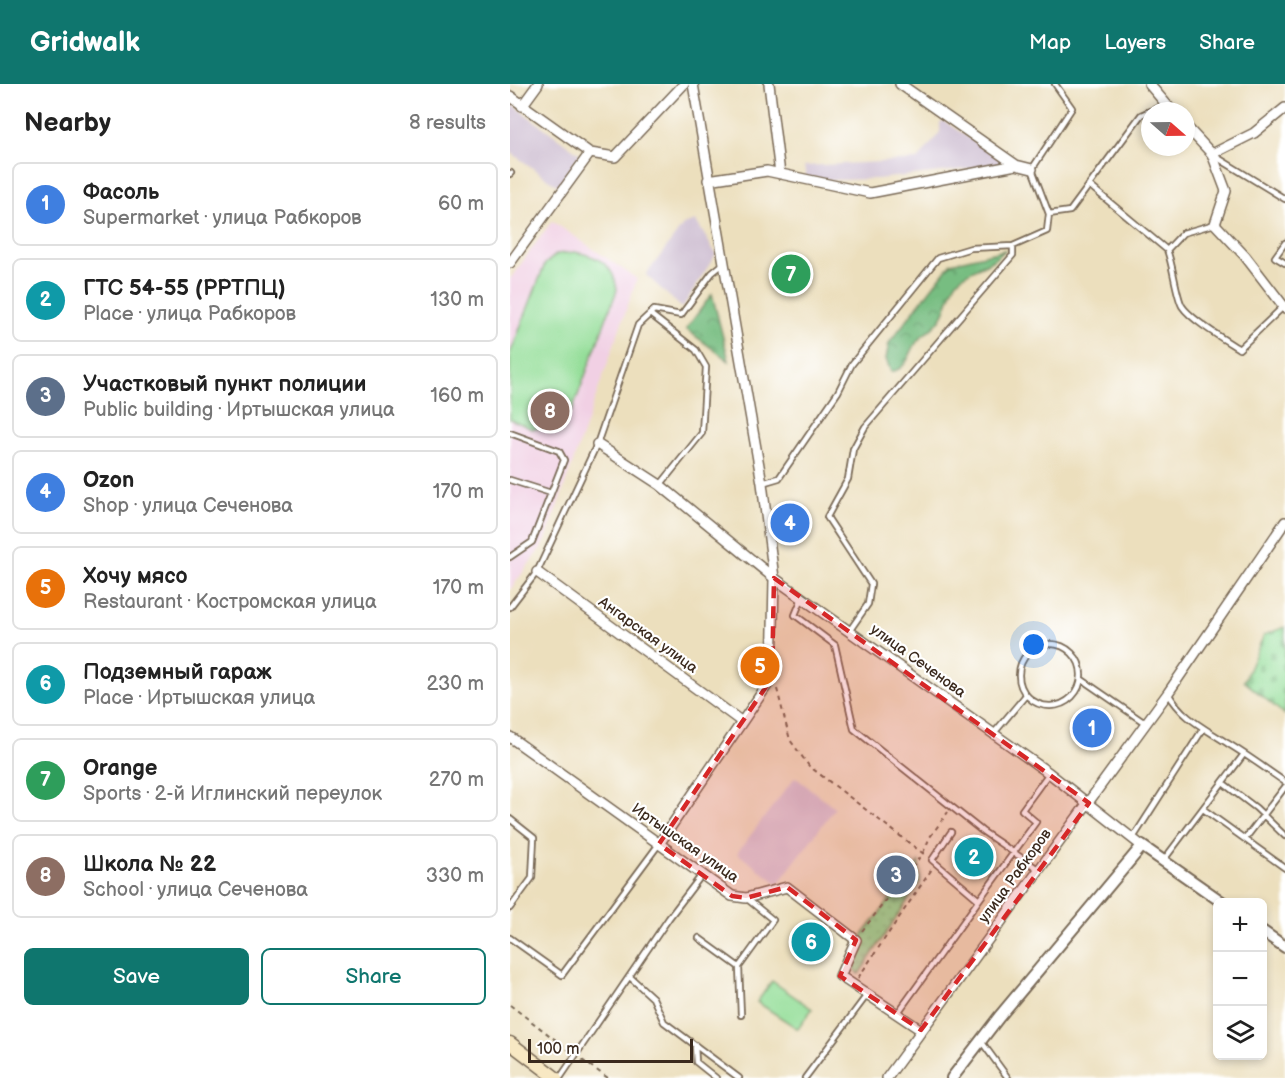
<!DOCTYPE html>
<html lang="en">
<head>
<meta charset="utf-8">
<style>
  :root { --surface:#fff; --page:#f6f6f6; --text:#222; --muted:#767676; --line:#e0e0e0; --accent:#0f766e }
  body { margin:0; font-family:"Balsamiq Sans",sans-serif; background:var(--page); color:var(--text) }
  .controls { position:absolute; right:18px; bottom:18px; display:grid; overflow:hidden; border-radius:9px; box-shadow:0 3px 9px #0003 }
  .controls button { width:54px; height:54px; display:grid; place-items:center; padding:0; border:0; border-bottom:2px solid var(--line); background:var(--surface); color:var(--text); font:30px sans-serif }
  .compass { position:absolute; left:631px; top:18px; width:54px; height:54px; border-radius:50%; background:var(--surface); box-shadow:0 3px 9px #0003; rotate:110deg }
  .scale { position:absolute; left:18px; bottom:15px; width:165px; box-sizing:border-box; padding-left:6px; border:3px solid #3b2a1e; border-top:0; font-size:16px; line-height:21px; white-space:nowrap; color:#3b2a1e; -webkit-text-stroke:4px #fff; paint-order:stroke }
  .you { position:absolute; left:524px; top:561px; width:21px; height:21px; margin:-15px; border:4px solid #fff; border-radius:50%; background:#1a73e8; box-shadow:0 0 0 9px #1a73e833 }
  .badge { display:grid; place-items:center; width:39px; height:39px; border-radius:50%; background:var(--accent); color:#fff; font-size:20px; font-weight:700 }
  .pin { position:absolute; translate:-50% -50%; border:3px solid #fff; box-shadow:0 2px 6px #0006 }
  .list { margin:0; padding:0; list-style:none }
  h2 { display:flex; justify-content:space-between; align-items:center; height:78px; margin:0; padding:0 24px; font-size:26px }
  h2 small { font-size:20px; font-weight:400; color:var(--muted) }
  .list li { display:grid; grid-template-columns:39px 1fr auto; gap:18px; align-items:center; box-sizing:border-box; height:84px; margin:0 12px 12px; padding:0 12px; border:2px solid var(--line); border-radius:9px }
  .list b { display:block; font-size:22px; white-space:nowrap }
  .list p { margin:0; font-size:20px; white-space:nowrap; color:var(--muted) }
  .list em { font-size:20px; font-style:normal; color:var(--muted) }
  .actions { display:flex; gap:12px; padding:18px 24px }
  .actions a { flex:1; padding:14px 0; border:2px solid var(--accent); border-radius:9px; text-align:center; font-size:21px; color:var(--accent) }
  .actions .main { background:var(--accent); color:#fff }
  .icon { flex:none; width:33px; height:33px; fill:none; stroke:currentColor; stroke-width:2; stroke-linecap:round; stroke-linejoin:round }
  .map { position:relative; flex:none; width:775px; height:994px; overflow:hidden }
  header { display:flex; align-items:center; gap:36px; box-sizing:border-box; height:84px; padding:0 30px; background:var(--accent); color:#fff }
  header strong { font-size:28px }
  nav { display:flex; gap:33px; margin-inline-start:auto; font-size:21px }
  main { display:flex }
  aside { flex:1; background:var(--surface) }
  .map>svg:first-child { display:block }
  .built { fill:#f1d0e4 }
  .industrial { fill:#cebed1 }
  .grass { fill:url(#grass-dots); stroke:#68845c; stroke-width:1.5 }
  .forest { fill:url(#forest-crowns); stroke:#597450; stroke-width:1.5 }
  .cemetery { fill:url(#cemetery-stones); stroke:#68845c; stroke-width:1.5 }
  .pitch { fill:#94de99; stroke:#68845c; stroke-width:1.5 }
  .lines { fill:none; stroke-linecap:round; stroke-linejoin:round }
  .service-casing { stroke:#796956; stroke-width:8 }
  .minor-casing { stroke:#796956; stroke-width:12 }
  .tertiary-casing { stroke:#796956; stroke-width:14 }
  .secondary-casing { stroke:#796956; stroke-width:15 }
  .path { stroke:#796956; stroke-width:2; stroke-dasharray:4.5 4.5; stroke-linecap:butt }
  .service { stroke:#fff; stroke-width:4.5 }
  .minor { stroke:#fff; stroke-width:9 }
  .tertiary { stroke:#fff; stroke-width:10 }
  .secondary { stroke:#f8e8c3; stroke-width:12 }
  .marked { fill:#d62828; fill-opacity:0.2; stroke:#d62828; stroke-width:4.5; stroke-dasharray:12 8; stroke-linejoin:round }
  .labels { text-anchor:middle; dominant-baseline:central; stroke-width:4.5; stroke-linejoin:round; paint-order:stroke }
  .street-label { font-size:15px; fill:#3b2a1e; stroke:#fff }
</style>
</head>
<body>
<header>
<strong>Gridwalk</strong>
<nav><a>Map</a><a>Layers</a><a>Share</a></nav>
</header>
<main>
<aside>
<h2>Nearby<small>8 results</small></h2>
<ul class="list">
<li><span class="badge" style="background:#3f7fe0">1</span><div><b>Фасоль</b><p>Supermarket · улица Рабкоров</p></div><em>60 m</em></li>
<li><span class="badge" style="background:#0f9aa8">2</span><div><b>ГТС 54-55 (РРТПЦ)</b><p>Place · улица Рабкоров</p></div><em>130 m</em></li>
<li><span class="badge" style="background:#5c6f8a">3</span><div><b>Участковый пункт полиции</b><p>Public building · Иртышская улица</p></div><em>160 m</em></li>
<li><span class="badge" style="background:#3f7fe0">4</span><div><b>Ozon</b><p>Shop · улица Сеченова</p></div><em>170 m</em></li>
<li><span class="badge" style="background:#e8710a">5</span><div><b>Хочу мясо</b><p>Restaurant · Костромская улица</p></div><em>170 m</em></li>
<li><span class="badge" style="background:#0f9aa8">6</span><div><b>Подземный гараж</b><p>Place · Иртышская улица</p></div><em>230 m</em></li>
<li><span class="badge" style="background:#2e9e5b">7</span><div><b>Orange</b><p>Sports · 2-й Иглинский переулок</p></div><em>270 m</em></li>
<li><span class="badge" style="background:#8d6e63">8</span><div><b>Школа № 22</b><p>School · улица Сеченова</p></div><em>330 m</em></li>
</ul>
<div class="actions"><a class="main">Save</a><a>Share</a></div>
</aside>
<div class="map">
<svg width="775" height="994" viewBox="0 0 775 994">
  <defs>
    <pattern id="grass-dots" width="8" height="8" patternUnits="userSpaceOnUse" patternTransform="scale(1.5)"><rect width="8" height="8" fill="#94de99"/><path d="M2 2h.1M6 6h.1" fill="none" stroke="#80bf83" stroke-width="1.8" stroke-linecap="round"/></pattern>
    <pattern id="forest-crowns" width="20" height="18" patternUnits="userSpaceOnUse" patternTransform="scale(1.5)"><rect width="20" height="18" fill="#77bd81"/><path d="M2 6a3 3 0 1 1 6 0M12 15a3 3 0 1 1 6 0" fill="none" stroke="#639a69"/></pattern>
    <pattern id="cemetery-stones" width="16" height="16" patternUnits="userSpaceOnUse" patternTransform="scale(1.5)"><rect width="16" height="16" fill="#94de99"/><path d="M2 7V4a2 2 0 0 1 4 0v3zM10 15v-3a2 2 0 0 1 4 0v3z" fill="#80bf83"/></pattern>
  </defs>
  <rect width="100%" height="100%" fill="#fff"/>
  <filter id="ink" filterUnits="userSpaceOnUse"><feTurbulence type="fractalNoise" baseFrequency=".0167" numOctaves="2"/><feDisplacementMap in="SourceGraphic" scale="12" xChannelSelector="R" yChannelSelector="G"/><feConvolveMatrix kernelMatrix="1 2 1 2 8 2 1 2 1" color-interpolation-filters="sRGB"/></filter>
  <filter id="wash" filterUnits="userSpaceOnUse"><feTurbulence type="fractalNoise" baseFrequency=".008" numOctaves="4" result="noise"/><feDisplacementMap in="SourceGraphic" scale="24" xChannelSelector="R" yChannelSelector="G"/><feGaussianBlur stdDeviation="1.35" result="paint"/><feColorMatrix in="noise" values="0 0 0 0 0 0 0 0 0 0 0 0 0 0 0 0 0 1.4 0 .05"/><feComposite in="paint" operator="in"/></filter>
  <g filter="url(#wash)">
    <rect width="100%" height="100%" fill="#ecdfbd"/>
    <path class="built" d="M 42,137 L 127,195 L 35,458 L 0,506 L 0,195 Z"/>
    <path class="industrial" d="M 0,19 L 70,70 L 48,102 L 0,68 Z
      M 434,37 L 494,78 L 485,82 L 367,95 L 323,96 L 296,93 L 294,82 L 408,76 L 430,48 L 430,38 Z
      M 186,137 L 206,170 L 172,224 L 136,191 L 173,141 Z
      M 285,693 L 325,724 L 268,800 L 227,769 Z"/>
    <path class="grass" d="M 409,778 L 410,798 L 349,890 L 339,881 L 352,852 Z"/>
    <path class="forest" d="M 495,166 C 481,182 460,184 448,196 C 440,205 439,220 433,231 C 427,244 415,247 407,258 C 398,270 399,284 381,288 L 376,275 L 379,259 L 441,179 Z
      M 202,210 L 219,277 L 176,245 Z"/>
    <path class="cemetery" d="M 775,543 L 775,631 L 734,597 L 754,551 Z"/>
    <path class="pitch" d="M 65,168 C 89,172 104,181 107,206 L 62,327 L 44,343 L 22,345 L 0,335 L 0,270 L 35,180 L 47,170 Z
      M 262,897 L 302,925 L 288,945 L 247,918 Z"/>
  </g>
  <g filter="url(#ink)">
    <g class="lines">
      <defs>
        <path id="service" d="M 641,27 L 656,21
          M 703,71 L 775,115
          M 0,90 L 1,89
          M 579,101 L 657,166 C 663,181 666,211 672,222 C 681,236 715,256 729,265 L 774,222
          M 539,130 L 560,127 L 631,31 L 640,27
          M 775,159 L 765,173 L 775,179
          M 657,166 L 673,149 L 705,140
          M 140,230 L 186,266 L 196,283 L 192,349 L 151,400
          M 0,349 L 49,367 L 54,376 L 22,458 L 0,473
          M 0,396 L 41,409
          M 252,399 L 269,394 L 328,308 L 342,280 L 428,174 L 461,164 L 503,162 L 537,147 L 539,130 L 522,85 L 562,24 L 545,0
          M 292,514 L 285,531 L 325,561 L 344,645 L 472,747 L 528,785
          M 0,523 L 27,488 L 87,360 L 128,241 L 144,226 L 171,231 L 202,189 L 213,180
          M 340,546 L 358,520 L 361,500 L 317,433 L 338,395 L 343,365 L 355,343 L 503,171 L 503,162
          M509 591a31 31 0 1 1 62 0a31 31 0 1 1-62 0Z
          M 571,595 L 635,639
          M 658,609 C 673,635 693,643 717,659 C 737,671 756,685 775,698
          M 484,649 L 516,611
          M 713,699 L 746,724 L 775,752
          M 693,725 L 775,784
          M 0,735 L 24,754 L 22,794 L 0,824
          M 441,748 L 422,776 L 469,816 L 526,738 L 512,726 L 539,689
          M 623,754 L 693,645
          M 735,755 L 775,703
          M 653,777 L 734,670
          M 0,854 L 52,891 L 149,760
          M 189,854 L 229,883
          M 120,893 L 143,914 L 154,938 L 229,994
          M 387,930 L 469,816
          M 231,931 L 229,883 L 263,836 L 236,814
          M 471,957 L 498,994
          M 185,961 L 186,978 L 206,994
          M 50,994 L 159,834 L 191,792
          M 295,994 L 357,911"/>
        <path id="minor" d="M 259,0 L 270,90
          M 390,0 L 506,81 L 522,85
          M 639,0 L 662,27
          M 0,12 L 80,69 L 105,73 L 174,0
          M 12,22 L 28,0
          M 676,42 L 702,70 L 716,107 L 705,140 L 735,172 L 775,224
          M 702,70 L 744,49 L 775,24
          M 198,96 L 257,87 L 360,109 L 506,81
          M 0,179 L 80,69
          M 87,360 L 150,401 L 264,494 L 539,689 L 632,762
          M 27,488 L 232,638
          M 0,653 L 222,812 L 236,814 L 277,803 L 346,856 L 330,892 L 411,946
          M 149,760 L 262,594 L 264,494 L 252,399 L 183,0
          M 377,994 L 658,609 L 775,438"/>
        <path id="tertiary" d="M 752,847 L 775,863
          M 442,994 L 489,933 L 632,762 L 712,818"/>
        <path id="secondary" d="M 0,959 L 46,994"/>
      </defs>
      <use href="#service" class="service-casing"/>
      <use href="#minor" class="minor-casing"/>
      <use href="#tertiary" class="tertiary-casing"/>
      <use href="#secondary" class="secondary-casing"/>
      <path class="path" d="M 267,605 L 280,656 L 299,682 L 415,771
        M 352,847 L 413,769 L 420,753 L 438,728
        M 348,894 L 422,785
        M 0,921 L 60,967
        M 72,976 L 98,994"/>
      <use href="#service" class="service"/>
      <use href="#minor" class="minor"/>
      <use href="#tertiary" class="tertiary"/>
      <use href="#secondary" class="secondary"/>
    </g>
  </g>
  <path class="marked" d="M 264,494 L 579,719 L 411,946 L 330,892 L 346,856 L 277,803 L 236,814 L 222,812 L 149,760 L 262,594 Z"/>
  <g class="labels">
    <g class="street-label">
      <text transform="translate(138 551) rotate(36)">Ангарская улица</text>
      <text transform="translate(408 577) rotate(36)">улица Сеченова</text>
      <text transform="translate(175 759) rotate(35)">Иртышская улица</text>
      <text transform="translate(505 792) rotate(-54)">улица Рабкоров</text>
    </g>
  </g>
</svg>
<div class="controls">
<button>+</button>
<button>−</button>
<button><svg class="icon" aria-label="layers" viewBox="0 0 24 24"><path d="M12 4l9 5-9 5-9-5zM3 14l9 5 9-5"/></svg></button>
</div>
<svg class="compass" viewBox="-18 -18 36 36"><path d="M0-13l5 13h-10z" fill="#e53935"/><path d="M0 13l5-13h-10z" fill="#767676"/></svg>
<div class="scale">100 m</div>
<div class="you"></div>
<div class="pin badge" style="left:582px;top:644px;background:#3f7fe0">1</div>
<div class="pin badge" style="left:464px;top:773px;background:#0f9aa8">2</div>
<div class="pin badge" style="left:386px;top:791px;background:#5c6f8a">3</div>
<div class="pin badge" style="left:280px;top:439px;background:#3f7fe0">4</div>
<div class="pin badge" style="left:250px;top:582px;background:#e8710a">5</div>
<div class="pin badge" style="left:301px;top:858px;background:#0f9aa8">6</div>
<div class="pin badge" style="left:281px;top:190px;background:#2e9e5b">7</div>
<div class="pin badge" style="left:40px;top:327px;background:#8d6e63">8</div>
</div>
</main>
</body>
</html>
